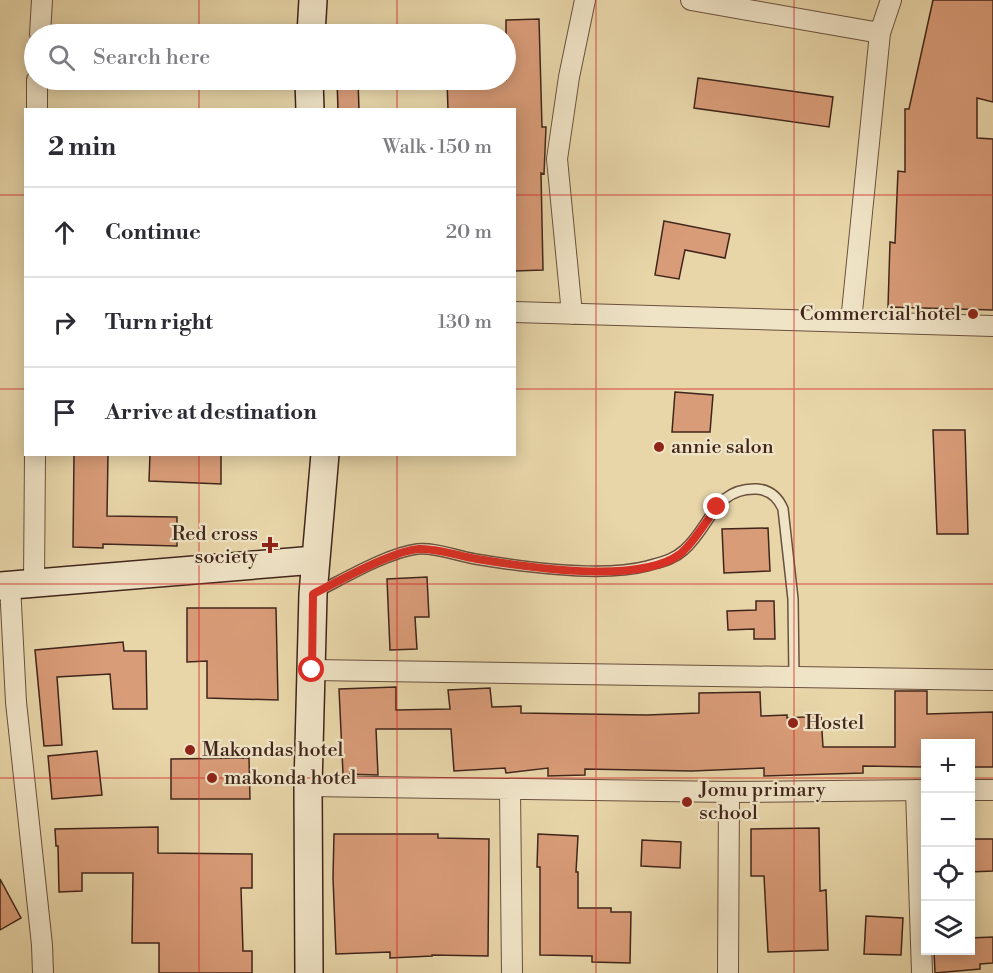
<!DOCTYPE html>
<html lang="en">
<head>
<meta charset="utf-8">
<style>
  :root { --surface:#fff; --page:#f2f2f3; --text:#2b2b33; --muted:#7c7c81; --line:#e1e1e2 }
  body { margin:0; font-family:"Libre Bodoni",serif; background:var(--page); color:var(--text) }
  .controls { position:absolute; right:18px; bottom:18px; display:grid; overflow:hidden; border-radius:0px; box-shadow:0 3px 15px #0003 }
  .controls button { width:54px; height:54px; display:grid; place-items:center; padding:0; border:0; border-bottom:2px solid var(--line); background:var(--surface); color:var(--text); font:30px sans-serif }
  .stop { position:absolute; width:18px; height:18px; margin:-14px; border:4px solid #d93025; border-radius:50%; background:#fff }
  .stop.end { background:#d93025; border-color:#fff; box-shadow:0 2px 6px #0008 }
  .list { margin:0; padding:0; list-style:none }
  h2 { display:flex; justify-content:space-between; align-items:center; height:78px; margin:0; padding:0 24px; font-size:26px }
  h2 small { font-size:20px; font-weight:400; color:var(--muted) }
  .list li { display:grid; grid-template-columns:39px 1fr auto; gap:18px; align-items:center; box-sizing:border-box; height:90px; padding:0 24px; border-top:2px solid var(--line) }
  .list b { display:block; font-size:22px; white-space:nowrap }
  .list em { font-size:20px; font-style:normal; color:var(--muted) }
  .icon { flex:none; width:33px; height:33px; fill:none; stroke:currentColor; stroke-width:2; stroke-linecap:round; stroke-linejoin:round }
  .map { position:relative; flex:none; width:993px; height:973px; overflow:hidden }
  .search { position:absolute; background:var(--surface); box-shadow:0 3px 15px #0003; left:24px; top:24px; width:492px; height:66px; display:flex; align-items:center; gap:15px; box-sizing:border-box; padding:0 21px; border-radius:33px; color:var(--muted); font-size:22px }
  .panel { position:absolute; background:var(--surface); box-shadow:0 3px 15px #0003; left:24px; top:108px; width:492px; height:348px; border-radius:0px }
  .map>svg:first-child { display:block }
  .building { fill:#d99c78; stroke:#40251b; stroke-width:1.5 }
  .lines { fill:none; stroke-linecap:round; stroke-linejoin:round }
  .lane-casing { stroke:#6a513e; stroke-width:12 }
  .street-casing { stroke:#6a513e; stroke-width:22 }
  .secondary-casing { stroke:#40251b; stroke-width:30 }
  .lane { stroke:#f0e4c7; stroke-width:9 }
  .street { stroke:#f0e4c7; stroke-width:20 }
  .secondary { stroke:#f0e4c7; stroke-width:27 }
  .route { stroke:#d93025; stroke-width:8 }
  .grid { fill:none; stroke:#d62828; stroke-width:1.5; stroke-opacity:0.55 }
  .poi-dot { fill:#8f2418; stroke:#f0e4c7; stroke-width:2 }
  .labels { text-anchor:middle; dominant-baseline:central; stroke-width:4.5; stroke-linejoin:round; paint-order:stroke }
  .poi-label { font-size:20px; fill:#40251b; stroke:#f0e4c7; text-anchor:start }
</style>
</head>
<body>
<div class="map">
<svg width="993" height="973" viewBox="0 0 993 973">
  <rect width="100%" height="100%" fill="#e8d6a9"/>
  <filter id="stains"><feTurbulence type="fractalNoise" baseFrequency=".00333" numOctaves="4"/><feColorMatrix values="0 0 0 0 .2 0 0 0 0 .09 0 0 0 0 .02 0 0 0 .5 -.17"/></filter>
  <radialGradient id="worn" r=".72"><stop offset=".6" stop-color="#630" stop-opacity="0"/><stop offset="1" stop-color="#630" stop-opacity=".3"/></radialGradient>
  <path class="building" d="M 933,0 L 993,0 L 993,102 L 977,98 L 977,138 L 993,139 L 993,310 L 888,307 L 890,242 L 895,243 L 898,171 L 905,172 L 905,109 L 909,109 Z
    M 539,19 L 542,127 L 546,127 L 544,174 L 541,173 L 543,270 L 514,271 L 514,110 L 448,110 L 447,80 L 506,80 L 506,20 Z
    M 698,78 L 833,97 L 829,127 L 694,108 Z
    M 337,80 L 358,80 L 359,110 L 338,110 Z
    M 664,221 L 730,234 L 725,258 L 685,250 L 679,279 L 655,275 Z
    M 675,392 L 713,395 L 710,432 L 672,432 Z
    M 933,430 L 965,430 L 968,534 L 937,534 Z
    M 74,454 L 108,454 L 107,516 L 177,517 L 177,546 L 103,544 L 103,548 L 73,547 Z
    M 150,454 L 221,454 L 221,484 L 149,481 Z
    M 768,528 L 770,571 L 724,573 L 722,529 Z
    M 427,577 L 429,617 L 415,617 L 417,649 L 390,650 L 387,579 Z
    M 756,601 L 774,601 L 775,639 L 754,639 L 754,629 L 728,630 L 727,611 L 756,610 Z
    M 187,608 L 276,608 L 278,700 L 207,698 L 207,661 L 187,662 Z
    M 123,642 L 124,651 L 146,651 L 147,709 L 113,709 L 110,674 L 57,677 L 62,745 L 44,746 L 35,650 Z
    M 396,687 L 396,710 L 450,709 L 448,690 L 490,688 L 492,707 L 521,706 L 521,713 L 647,715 L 699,713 L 699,693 L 760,692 L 761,716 L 787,715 L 787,718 L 821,716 L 823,747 L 895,747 L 895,691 L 927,691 L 927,714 L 993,712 L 993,767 L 970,767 L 970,744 L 926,744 L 926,767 L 863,766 L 863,773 L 764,776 L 764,768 L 692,771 L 585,769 L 585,775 L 548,776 L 548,768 L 506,773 L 505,768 L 454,771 L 451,729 L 376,729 L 378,775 L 343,774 L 339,689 Z
    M 97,751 L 102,795 L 52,799 L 48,756 Z
    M 249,758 L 250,799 L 171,799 L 171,759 Z
    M 158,827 L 158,853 L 252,854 L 252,888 L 241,888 L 243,951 L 252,951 L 252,973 L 159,973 L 159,943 L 132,943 L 133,873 L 82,873 L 82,891 L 59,892 L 58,846 L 56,846 L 55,829 Z
    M 819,828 L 820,891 L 826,890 L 828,950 L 768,952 L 764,876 L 751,876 L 751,829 Z
    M 334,834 L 438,834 L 438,838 L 489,839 L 488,956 L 432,955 L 432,956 L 390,958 L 390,952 L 336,954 L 333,878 Z
    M 538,834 L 578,836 L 576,872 L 578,872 L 578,908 L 611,908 L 611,912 L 631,912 L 630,963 L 592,962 L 592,956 L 540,955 L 540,867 L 537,867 Z
    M 970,839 L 993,839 L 993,871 L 970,872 Z
    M 642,840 L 681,842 L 680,868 L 641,866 Z
    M 0,879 L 21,918 L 0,930 Z
    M 866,916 L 903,918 L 901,955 L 864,954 Z
    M 993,937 L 993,963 L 980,964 L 980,969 L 935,973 L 934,951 L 970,951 L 970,938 Z"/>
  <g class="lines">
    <defs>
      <path id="lane" d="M 317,592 C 345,578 387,553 417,549 C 435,547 457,556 475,559 C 523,567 601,578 647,566 C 661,562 673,560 684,550 C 711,527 714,487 757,489 C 770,490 778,497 783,509 L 793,599 L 794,677"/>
      <path id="street" d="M 691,0 L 880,33
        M 40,34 L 42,0
        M 37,110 L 37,80
        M 514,312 L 993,326
        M 572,314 L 557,159 L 569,77 L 585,0
        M 851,322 L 880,33 L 891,0
        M 34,584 L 35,454
        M 10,585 L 16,702 L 42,945 L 43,973
        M 312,670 L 993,680
        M 308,786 L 729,792 L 926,790
        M 510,790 L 512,973
        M 916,790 L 922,973
        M 970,790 L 993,790
        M 728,973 L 729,792"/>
      <path id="secondary" d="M 311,34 L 313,0
        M 309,80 L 310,110
        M 0,586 L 315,560
        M 309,973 L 308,786 L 313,594 L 325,454"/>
    </defs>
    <use href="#lane" class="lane-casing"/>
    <use href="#street" class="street-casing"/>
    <use href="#secondary" class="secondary-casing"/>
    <use href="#lane" class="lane"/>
    <use href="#street" class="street"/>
    <use href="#secondary" class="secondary"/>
  </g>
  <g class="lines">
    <path class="route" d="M 312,670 L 313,594 C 339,581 392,551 419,549 C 437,548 459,556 477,559 C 526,567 639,585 680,554 C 695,542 705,522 717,507"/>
  </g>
  <path class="grid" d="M 199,0 L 199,34M 397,0 L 397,34M 596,0 L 596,973M 794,0 L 794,973M 199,80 L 199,110M 397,80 L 397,110M 0,195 L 26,195M 514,195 L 993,195M 0,389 L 26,389M 514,389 L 993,389M 199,454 L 199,973M 397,454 L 397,973M 0,584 L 993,584M 0,778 L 926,778M 970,778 L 993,778"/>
  <g class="poi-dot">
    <circle cx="973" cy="314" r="6"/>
    <circle cx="659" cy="447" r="6"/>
    <path d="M267 536h6v6h6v6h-6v6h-6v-6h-6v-6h6z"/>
    <circle cx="793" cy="723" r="6"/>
    <circle cx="190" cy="750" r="6"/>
    <circle cx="212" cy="778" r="6"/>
    <circle cx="687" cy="802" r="6"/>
  </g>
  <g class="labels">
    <g class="poi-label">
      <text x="961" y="314" text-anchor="end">Commercial hotel</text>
      <text x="671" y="447">annie salon</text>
      <text x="258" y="534" text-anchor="end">Red cross<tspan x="258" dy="23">society</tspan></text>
      <text x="805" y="723">Hostel</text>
      <text x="202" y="750">Makondas hotel</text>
      <text x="224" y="778">makonda hotel</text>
      <text x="699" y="790">Jomu primary<tspan x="699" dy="23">school</tspan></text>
    </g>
  </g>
  <rect width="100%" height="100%" filter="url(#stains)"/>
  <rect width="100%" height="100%" fill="url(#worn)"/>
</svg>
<div class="controls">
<button>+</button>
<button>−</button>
<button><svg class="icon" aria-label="locate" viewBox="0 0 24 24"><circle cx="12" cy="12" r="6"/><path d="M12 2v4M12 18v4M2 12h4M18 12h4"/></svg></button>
<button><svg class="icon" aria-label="layers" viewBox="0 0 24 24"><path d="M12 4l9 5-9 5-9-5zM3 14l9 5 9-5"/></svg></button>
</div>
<div class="stop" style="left:312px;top:670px"></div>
<div class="stop end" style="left:717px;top:507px"></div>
<div class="search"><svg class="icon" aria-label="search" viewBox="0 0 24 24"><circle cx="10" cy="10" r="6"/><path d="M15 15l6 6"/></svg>Search here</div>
<section class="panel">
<h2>2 min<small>Walk · 150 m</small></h2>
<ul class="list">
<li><svg class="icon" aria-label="ahead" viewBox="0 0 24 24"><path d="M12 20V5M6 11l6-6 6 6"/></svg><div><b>Continue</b></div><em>20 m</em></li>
<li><svg class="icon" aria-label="right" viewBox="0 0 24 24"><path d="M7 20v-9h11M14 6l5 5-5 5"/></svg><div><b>Turn right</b></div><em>130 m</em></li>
<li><svg class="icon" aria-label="arrive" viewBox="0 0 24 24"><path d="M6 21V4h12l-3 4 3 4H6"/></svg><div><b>Arrive at destination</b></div></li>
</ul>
</section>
</div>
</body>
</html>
